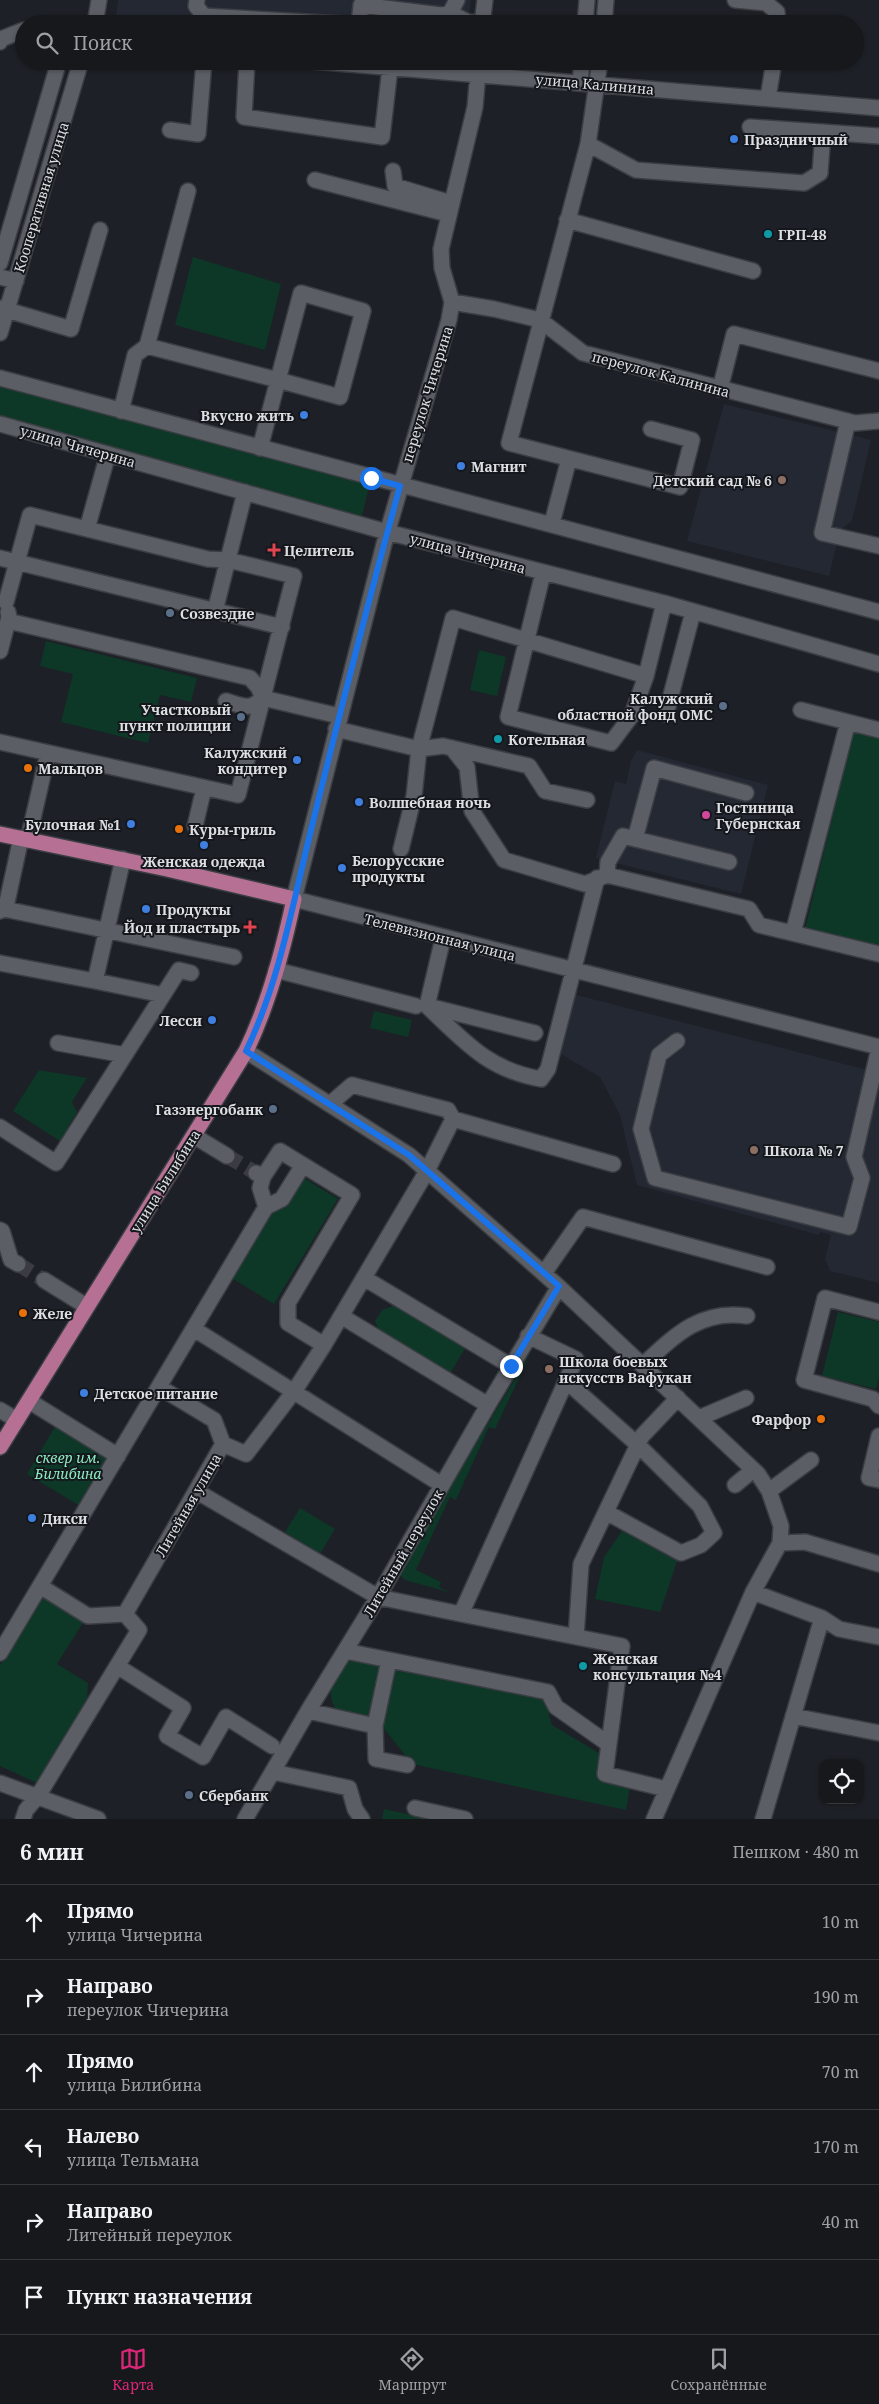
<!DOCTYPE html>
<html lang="ru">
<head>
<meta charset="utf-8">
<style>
  :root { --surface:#16181c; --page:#232529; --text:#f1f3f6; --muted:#9ea0a3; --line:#35373b; --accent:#db2777 }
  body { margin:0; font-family:"Noto Serif",serif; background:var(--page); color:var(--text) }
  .controls { position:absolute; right:15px; bottom:15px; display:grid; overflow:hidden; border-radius:10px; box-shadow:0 1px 4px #0004 }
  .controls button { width:45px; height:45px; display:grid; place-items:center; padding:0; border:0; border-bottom:1px solid var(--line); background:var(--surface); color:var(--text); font:25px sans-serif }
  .stop { position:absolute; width:15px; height:15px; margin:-11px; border:4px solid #1a73e8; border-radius:50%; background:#fff }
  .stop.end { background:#1a73e8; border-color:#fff; box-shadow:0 1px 5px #0008 }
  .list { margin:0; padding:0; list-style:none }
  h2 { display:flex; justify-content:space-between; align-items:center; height:65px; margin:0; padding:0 20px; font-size:21px }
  h2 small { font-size:16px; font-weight:400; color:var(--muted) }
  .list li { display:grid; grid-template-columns:32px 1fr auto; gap:15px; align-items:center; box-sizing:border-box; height:75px; padding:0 20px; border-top:1px solid var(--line) }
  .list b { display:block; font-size:19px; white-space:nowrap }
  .list p { margin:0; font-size:16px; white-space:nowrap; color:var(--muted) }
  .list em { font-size:16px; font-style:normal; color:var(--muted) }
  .icon { flex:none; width:28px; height:28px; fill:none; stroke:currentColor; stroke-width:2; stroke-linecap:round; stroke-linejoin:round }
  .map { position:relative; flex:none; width:879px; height:1819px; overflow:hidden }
  .search { position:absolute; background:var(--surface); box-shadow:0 1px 4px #0004; left:15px; right:15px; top:15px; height:55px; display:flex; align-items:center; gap:12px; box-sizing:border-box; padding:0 18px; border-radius:28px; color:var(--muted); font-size:19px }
  .sheet { height:515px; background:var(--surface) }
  nav { display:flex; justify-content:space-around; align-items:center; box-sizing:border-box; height:70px; border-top:1px solid var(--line); background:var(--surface); font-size:14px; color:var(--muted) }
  nav a { display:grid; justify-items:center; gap:2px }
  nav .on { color:var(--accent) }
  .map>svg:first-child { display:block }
  .built { fill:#232833 }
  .green { fill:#0d3726 }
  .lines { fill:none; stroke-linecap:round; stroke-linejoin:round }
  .minor-tunnel { stroke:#3a3c42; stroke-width:15; stroke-dasharray:15 8; stroke-linecap:butt }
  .minor-casing { stroke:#3a3d42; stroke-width:18 }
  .major-casing { stroke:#3a3d42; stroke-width:18 }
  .minor { stroke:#5b5e65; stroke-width:15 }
  .major { stroke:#b67093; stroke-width:15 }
  .route { stroke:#1a73e8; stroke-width:6 }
  .shop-dot { fill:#3f7fe0; stroke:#14171c; stroke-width:2 }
  .culture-dot { fill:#0f9aa8; stroke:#14171c; stroke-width:2 }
  .education-dot { fill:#8d6e63; stroke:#14171c; stroke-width:2 }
  .health-dot { fill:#e0444e; stroke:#14171c; stroke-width:2 }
  .service-dot { fill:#5c6f8a; stroke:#14171c; stroke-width:2 }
  .food-dot { fill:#e8710a; stroke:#14171c; stroke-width:2 }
  .hotel-dot { fill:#d1479c; stroke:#14171c; stroke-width:2 }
  .labels { text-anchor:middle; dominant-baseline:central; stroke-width:4; stroke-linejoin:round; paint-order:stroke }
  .street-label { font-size:14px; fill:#dcdee2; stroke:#14171c }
  .poi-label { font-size:14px; font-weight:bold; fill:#dcdee2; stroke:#14171c; text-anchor:start }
  .park-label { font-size:14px; font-style:italic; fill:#8cebc0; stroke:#14171c }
</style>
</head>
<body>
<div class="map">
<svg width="879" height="1819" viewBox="0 0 879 1819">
  <rect width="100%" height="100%" fill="#1d2026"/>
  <path class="built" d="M 118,0 L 471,0 L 468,24 L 115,24 Z
    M 724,404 L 871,440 L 852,521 L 840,530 L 829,576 L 687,541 Z
    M 637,750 L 768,785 L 741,894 L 596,858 L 615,781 L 626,784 L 631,761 Z
    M 573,994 L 879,1073 L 879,1283 L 830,1271 L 825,1259 L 831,1235 L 820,1232 L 819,1235 L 637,1185 L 620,1115 L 600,1077 L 559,1053 Z"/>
  <path class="green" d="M 193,257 L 281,284 L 265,350 L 175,325 Z
    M 0,377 L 371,478 L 360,524 L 0,424 Z
    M 46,641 L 197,678 L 191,702 L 160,695 L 148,743 L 61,722 L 73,674 L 40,666 Z
    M 479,650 L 506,657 L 497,696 L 470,690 Z
    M 854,730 L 879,736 L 879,947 L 805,929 Z
    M 374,1011 L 412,1020 L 408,1037 L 370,1028 Z
    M 39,1070 L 87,1078 L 72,1102 L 77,1112 L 60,1141 L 13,1111 Z
    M 294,1172 L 338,1199 L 274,1304 L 230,1277 Z
    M 395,1305 L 466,1347 L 449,1375 L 380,1333 L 375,1321 L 382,1310 Z
    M 838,1312 L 879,1322 L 879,1377 L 876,1389 L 822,1376 Z
    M 531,1353 L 495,1429 L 489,1427 L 456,1500 L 450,1497 L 416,1570 L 441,1582 L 439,1587 L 452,1593 L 405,1580 L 400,1575 L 403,1563 Z
    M 56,1425 L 109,1457 L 80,1506 L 27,1474 Z
    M 300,1508 L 335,1529 L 320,1554 L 285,1532 Z
    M 622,1531 L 677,1561 L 660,1612 L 595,1599 L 604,1557 Z
    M 42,1596 L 84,1621 L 57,1664 L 88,1683 L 87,1700 L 37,1783 L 0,1766 L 0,1665 Z
    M 352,1660 L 380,1666 L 369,1718 L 337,1711 C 324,1691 334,1682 344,1662 Z
    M 395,1669 L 545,1700 L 552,1725 L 599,1753 L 599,1780 L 630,1787 L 626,1810 L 412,1764 L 382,1726 Z
    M 384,1809 L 430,1819 L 382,1819 Z"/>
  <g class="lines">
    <path class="minor-tunnel" d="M 227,1156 L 256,1173
      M 18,1264 L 44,1280"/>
    <defs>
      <path id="minor" d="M 197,0 L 196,6 L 204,16 L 342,24
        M 735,0 L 766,3 L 777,12 L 778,24
        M 450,13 L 468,22 L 483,23
        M 95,24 L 99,0
        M 359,24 L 361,5 L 441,15 L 450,13 L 457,0
        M 482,24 L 485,0
        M 585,24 L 587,0
        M 604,24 L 606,0
        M 0,42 L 1,39 L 24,30
        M 247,61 L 244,117 L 382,137 L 390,68
        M 312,61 L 879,108
        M 479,61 L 475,107 L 441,249 L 442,268 L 452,302 L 449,320 L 384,544 L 294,899 L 879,1047
        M 600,61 L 588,144 L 636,170 L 804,183 L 820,173 L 823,132
        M 580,83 L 582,61
        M 768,98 L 774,61
        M 750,127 L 879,136
        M 170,130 L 198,134 L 204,61
        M 588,144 L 509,443 L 680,487 L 692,440 L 651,429
        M 393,171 L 395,186 L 451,203
        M 315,180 L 448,214
        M 567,220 L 753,271
        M 0,263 L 59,61
        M 0,277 L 16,281
        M 301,293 L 363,311 L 340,397 L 278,380 Z
        M 452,302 L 494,309 L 540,320 L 583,353 L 855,423 L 879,421
        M 0,308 L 71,329 L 100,230
        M 0,333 L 81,61
        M 147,346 L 188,191
        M 0,378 L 879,612
        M 720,389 L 734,334 L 879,371
        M 121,411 L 135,355 L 147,346 L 278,380 L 260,448
        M 848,421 L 822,533 L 879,546
        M 0,424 L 387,532 L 664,603 L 879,664
        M 552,523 L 569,459
        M 0,558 L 282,627
        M 543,573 L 508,717 L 611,743 L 632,715 L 646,676 L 664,603
        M 6,602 L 30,515 L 87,529
        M 215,611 L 245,492
        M 8,621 L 250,678 L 258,687 L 263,698 L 339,716
        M 0,651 L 9,617 L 8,612
        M 226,701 C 243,706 249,711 263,698
        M 801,710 L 879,730
        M 666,714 L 693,612
        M 336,729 L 419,749 L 453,618 L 646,676
        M 0,742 L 238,795 L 294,576 L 228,560 L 208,559 L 87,529 L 108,454
        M 452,748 L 467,767 L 472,811 L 504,860 L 585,884 L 607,875 L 749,909 L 759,925 L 879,954
        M 195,826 L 204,788
        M 635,839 L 654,768 L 746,793
        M 28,840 L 48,753
        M 401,849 L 414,796 L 419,749 L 443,746 L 529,766 L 545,791 L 587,800
        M 123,859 L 95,981 L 163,995
        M 607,875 L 608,862 L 623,836 L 729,862
        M 0,908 L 234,957
        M 0,911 L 7,902 L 21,838
        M 793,933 L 848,722
        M 0,963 L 95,981
        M 276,970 L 416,1006
        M 427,1006 C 464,1041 488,1070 541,1079 L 548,1069 L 597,878
        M 427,1006 L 443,938
        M 428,1006 L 535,1033
        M 677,1041 L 659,1055 L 641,1129 L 655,1178 L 849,1227 L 862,1178 L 854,1157 L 879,1048
        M 58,1043 L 125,1055
        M 246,1051 L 409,1155 L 559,1287 L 758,1474 L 769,1491 L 781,1526 L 780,1543 L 753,1592 L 654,1819
        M 330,1104 L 352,1085 L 448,1110 L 453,1119
        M 0,1127 L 56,1163 L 179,970 L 191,973
        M 194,1136 L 227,1156
        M 256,1173 L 263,1177 L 280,1151 L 352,1195 L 288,1303 L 288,1323 L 324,1345
        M 266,1207 L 282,1199 L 303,1165
        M 0,1230 L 2,1231 L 11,1260 L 18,1264
        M 544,1273 L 583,1217 L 767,1267
        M 364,1278 L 511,1366
        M 44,1280 L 86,1306
        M 879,1312 L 825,1298 L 804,1380 L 873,1399 L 879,1406
        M 341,1316 L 488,1405
        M 194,1329 L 442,1485
        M 643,1365 C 675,1335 701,1309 747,1316
        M 566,1381 L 638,1445 L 700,1506 L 714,1533 L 701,1545 L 681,1553 L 606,1512
        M 159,1387 L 214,1420 L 223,1444
        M 29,1401 L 118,1456
        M 0,1410 L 17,1420
        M 699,1418 L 746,1398
        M 879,1436 L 869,1478 L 879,1480
        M 735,1485 L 753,1470
        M 196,1491 L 378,1597 L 461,1614 L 576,1359 L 528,1336
        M 769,1491 L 811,1460
        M 780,1543 L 805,1542 L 879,1564
        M 40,1586 L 88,1616 L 125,1614
        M 753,1592 L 822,1618 L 763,1819
        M 461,1614 L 622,1646 L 605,1774 L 666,1789
        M 822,1618 L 839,1629 L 879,1637
        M 576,1637 L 581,1564 L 642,1436 L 678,1398
        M 345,1651 L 548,1692 L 556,1707 L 607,1743
        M 0,1653 L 266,1207 L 260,1188 L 263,1177
        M 389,1660 L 375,1726 L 376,1759 L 407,1765
        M 117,1666 L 183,1708 L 167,1736 L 203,1757 L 226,1717 L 272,1746
        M 308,1711 L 375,1726
        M 793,1716 L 879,1733
        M 273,1772 L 349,1788 L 355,1809 L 362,1819
        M 0,1783 L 98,1819
        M 415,1808 L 465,1819
        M 23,1819 L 26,1810 L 38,1796 L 139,1630 L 125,1614 L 223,1444 L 246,1454 L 295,1390 L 324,1345 L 427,1171 L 453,1119 L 613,1164
        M 245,1819 L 308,1711 L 378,1597 L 488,1405 L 559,1287"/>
      <path id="major" d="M 0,834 L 167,869 L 294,899 C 283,951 269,1003 246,1051 L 0,1447"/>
    </defs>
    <use href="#minor" class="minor-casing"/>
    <use href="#major" class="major-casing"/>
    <use href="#minor" class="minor"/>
    <use href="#major" class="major"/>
  </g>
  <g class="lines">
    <path class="route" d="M 371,478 L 400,486 C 369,599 340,712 312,826 C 293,901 280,981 246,1051 L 409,1155 L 559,1286 L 511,1366"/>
  </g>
  <g class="shop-dot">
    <circle cx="734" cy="139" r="5"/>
    <circle cx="304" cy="415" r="5"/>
    <circle cx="461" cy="466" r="5"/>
    <circle cx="297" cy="760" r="5"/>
    <circle cx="359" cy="802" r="5"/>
    <circle cx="131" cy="824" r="5"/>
    <circle cx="204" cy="845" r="5"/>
    <circle cx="342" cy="868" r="5"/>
    <circle cx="146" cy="909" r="5"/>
    <circle cx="212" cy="1020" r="5"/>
    <circle cx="84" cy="1393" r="5"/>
    <circle cx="32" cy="1518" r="5"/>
  </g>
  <g class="culture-dot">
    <circle cx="768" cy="234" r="5"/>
    <circle cx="498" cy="739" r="5"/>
    <circle cx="583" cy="1666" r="5"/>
  </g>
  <g class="education-dot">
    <circle cx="782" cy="480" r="5"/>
    <circle cx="754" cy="1150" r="5"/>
    <circle cx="549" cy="1369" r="5"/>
  </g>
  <g class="health-dot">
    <path d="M271.5 542.5h5v5h5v5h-5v5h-5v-5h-5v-5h5z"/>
    <path d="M247.5 919.5h5v5h5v5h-5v5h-5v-5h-5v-5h5z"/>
  </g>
  <g class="service-dot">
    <circle cx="170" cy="613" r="5"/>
    <circle cx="723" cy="706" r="5"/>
    <circle cx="241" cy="717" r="5"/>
    <circle cx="273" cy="1109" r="5"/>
    <circle cx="189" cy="1795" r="5"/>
  </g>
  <g class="food-dot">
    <circle cx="28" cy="768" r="5"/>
    <circle cx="179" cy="829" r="5"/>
    <circle cx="23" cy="1313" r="5"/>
    <circle cx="821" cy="1419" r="5"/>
  </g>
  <circle class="hotel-dot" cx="706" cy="815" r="5"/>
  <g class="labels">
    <g class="street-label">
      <text transform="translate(595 84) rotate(5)">улица Калинина</text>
      <text transform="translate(41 197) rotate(-73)">Кооперативная улица</text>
      <text transform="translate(661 374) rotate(15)">переулок Калинина</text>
      <text transform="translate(427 394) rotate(-73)">переулок Чичерина</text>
      <text transform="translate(78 446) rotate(16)">улица Чичерина</text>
      <text transform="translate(468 553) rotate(15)">улица Чичерина</text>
      <text transform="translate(440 937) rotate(14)">Телевизионная улица</text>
      <text transform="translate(165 1181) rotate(-58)">улица Билибина</text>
      <text transform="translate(188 1505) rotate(-60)">Литейная улица</text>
      <text transform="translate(403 1553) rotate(-60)">Литейный переулок</text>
    </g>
    <g class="poi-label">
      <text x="744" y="139">Праздничный</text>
      <text x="778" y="234">ГРП-48</text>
      <text x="294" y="415" text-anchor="end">Вкусно жить</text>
      <text x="471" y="466">Магнит</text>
      <text x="772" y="480" text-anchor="end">Детский сад № 6</text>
      <text x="284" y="550">Целитель</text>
      <text x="180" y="613">Созвездие</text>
      <text x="713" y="698" text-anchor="end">Калужский<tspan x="713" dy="16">областной фонд ОМС</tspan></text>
      <text x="231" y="709" text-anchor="end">Участковый<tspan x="231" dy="16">пункт полиции</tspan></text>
      <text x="508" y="739">Котельная</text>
      <text x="287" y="752" text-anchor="end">Калужский<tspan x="287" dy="16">кондитер</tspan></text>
      <text x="38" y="768">Мальцов</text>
      <text x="369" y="802">Волшебная ночь</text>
      <text x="716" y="807">Гостиница<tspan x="716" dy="16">Губернская</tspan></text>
      <text x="121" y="824" text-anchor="end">Булочная №1</text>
      <text x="189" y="829">Куры-гриль</text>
      <text x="352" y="860">Белорусские<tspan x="352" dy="16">продукты</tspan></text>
      <text x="204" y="861" text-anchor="middle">Женская одежда</text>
      <text x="156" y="909">Продукты</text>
      <text x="240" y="927" text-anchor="end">Йод и пластырь</text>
      <text x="202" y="1020" text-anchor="end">Лесси</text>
      <text x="263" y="1109" text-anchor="end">Газэнергобанк</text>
      <text x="764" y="1150">Школа № 7</text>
      <text x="33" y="1313">Желе</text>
      <text x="559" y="1361">Школа боевых<tspan x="559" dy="16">искусств Вафукан</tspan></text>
      <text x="94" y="1393">Детское питание</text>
      <text x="811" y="1419" text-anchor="end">Фарфор</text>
      <text x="42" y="1518">Дикси</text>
      <text x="593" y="1658">Женская<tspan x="593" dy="16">консультация №4</tspan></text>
      <text x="199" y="1795">Сбербанк</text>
    </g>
    <g class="park-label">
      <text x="68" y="1457">сквер им.<tspan x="68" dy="16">Билибина</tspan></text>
    </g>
  </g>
</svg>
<div class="controls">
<button><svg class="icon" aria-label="locate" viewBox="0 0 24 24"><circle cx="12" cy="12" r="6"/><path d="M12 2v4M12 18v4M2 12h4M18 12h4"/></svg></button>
</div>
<div class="stop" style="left:371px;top:478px"></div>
<div class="stop end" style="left:511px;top:1366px"></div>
<div class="search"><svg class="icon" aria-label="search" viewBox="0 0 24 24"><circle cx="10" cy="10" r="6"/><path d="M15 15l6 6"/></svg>Поиск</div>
</div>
<section class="sheet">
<h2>6 мин<small>Пешком · 480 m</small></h2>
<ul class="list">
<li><svg class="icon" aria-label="ahead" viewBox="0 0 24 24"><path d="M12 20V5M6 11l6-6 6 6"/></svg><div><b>Прямо</b><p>улица Чичерина</p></div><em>10 m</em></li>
<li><svg class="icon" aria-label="right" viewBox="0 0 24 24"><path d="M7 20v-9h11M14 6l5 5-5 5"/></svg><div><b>Направо</b><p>переулок Чичерина</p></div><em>190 m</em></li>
<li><svg class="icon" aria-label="ahead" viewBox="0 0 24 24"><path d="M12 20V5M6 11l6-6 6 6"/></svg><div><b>Прямо</b><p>улица Билибина</p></div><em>70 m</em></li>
<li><svg class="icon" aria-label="left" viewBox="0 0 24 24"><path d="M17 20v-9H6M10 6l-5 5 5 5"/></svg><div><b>Налево</b><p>улица Тельмана</p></div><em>170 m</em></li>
<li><svg class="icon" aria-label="right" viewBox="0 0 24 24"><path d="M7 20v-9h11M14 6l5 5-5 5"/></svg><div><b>Направо</b><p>Литейный переулок</p></div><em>40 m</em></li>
<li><svg class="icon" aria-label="arrive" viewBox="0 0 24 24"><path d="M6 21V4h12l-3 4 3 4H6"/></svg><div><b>Пункт назначения</b></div></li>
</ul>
</section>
<nav>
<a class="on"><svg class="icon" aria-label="map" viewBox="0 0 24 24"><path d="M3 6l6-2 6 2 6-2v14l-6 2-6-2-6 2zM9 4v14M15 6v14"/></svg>Карта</a>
<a><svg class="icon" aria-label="directions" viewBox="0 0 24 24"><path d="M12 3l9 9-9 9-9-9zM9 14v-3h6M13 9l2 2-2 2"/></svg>Маршрут</a>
<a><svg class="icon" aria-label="saved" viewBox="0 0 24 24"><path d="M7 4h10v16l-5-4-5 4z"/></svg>Сохранённые</a>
</nav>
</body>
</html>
